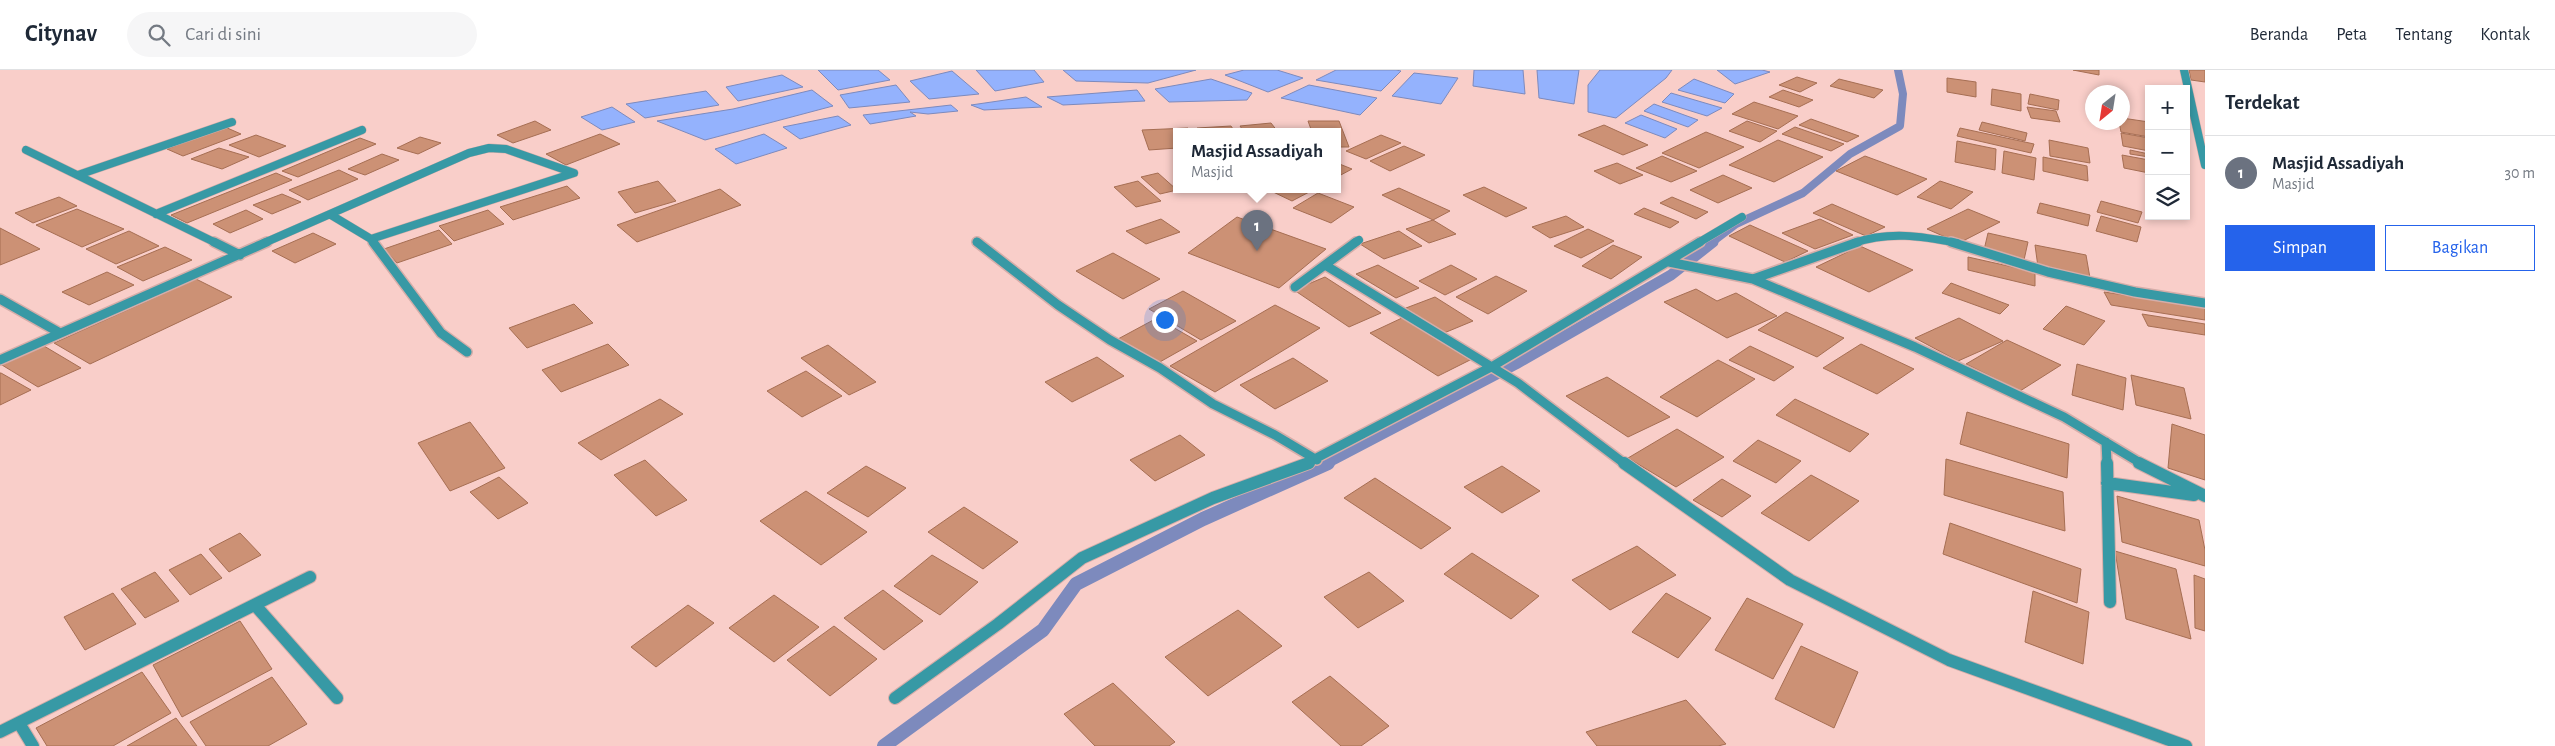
<!DOCTYPE html>
<html lang="id">
<head>
<meta charset="utf-8">
<style>
  :root { --surface:#fff; --page:#f6f6f7; --text:#1f2937; --muted:#747a83; --line:#e0e1e3; --accent:#2563eb }
  body { margin:0; font-family:"Alegreya Sans",sans-serif; background:var(--page); color:var(--text) }
  .controls { position:absolute; right:15px; top:15px; display:grid; overflow:hidden; border-radius:0px; box-shadow:0 2px 8px #0003 }
  .controls button { width:45px; height:45px; display:grid; place-items:center; padding:0; border:0; border-bottom:1px solid var(--line); background:var(--surface); color:var(--text); font:25px sans-serif }
  .compass { position:absolute; left:2085px; top:15px; width:45px; height:45px; border-radius:50%; background:var(--surface); box-shadow:0 2px 8px #0003; rotate:210deg }
  .you { position:absolute; left:1164px; top:249px; width:18px; height:18px; margin:-12px; border:4px solid #fff; border-radius:50%; background:#1a73e8; box-shadow:0 0 0 8px #1a73e833 }
  .badge { display:grid; place-items:center; width:32px; height:32px; border-radius:50%; background:var(--accent); color:#fff; font-size:16px; font-weight:700 }
  .pin { position:absolute; translate:-50% -41px; filter:drop-shadow(0 1px 2px #0008) }
  .pin::after { content:''; position:absolute; top:26px; width:18px; height:15px; background:inherit; clip-path:polygon(0 0,100% 0,50% 100%) }
  .popup { position:absolute; left:1173px; top:58px; width:168px; height:65px; box-sizing:border-box; display:grid; place-content:center; border-radius:0px; background:var(--surface); filter:drop-shadow(0 1px 4px #0005); font-size:16px; white-space:nowrap; color:var(--muted) }
  .popup b { font-size:19px; color:var(--text) }
  .popup::after { content:''; position:absolute; left:50%; top:100%; margin-left:-10px; border:10px solid transparent; border-top-color:var(--surface) }
  .list { margin:0; padding:0; list-style:none }
  h2 { display:flex; justify-content:space-between; align-items:center; height:65px; margin:0; padding:0 20px; font-size:21px }
  h2 small { font-size:16px; font-weight:400; color:var(--muted) }
  .list li { display:grid; grid-template-columns:32px 1fr auto; gap:15px; align-items:center; box-sizing:border-box; height:75px; padding:0 20px; border-top:1px solid var(--line) }
  .list b { display:block; font-size:19px; white-space:nowrap }
  .list p { margin:0; font-size:16px; white-space:nowrap; color:var(--muted) }
  .list em { font-size:16px; font-style:normal; color:var(--muted) }
  .actions { display:flex; gap:10px; padding:15px 20px }
  .actions a { flex:1; padding:11px 0; border:1px solid var(--accent); border-radius:0px; text-align:center; font-size:18px; color:var(--accent) }
  .actions .main { background:var(--accent); color:#fff }
  .icon { flex:none; width:28px; height:28px; fill:none; stroke:currentColor; stroke-width:2; stroke-linecap:round; stroke-linejoin:round }
  .map { position:relative; flex:none; width:2205px; height:676px; overflow:hidden }
  header { display:flex; align-items:center; gap:30px; box-sizing:border-box; height:70px; padding:0 25px; background:var(--surface); border-bottom:1px solid var(--line) }
  header strong { font-size:24px }
  nav { display:flex; gap:28px; margin-inline-start:auto; font-size:18px }
  .search { width:350px; height:45px; background:var(--page); display:flex; align-items:center; gap:12px; box-sizing:border-box; padding:0 18px; border-radius:28px; color:var(--muted); font-size:19px }
  main { display:flex }
  aside { flex:1; background:var(--surface) }
  .map>svg:first-child { display:block }
  .water { fill:#94b2fd; stroke:#7d8abd }
  .lines { fill:none; stroke-linecap:round; stroke-linejoin:round }
  .stream-far2 { stroke:#7d8abd; stroke-width:8 }
  .stream-far1 { stroke:#7d8abd; stroke-width:11 }
  .stream { stroke:#7d8abd; stroke-width:14 }
  .building { fill:#cc9175; stroke:#a66e53 }
  .street-far2-casing { stroke:#d5ada9; stroke-width:9 }
  .street-far1-casing { stroke:#d5ada9; stroke-width:12 }
  .street-casing { stroke:#d5ada9; stroke-width:14 }
  .street-far2 { stroke:#3799a5; stroke-width:8 }
  .street-far1 { stroke:#3799a5; stroke-width:9 }
  .street { stroke:#3799a5; stroke-width:12 }
</style>
</head>
<body>
<header>
<strong>Citynav</strong>
<div class="search"><svg class="icon" aria-label="search" viewBox="0 0 24 24"><circle cx="10" cy="10" r="6"/><path d="M15 15l6 6"/></svg>Cari di sini</div>
<nav><a>Beranda</a><a>Peta</a><a>Tentang</a><a>Kontak</a></nav>
</header>
<main>
<div class="map">
<svg width="2205" height="676" viewBox="0 0 2205 676">
  <rect width="100%" height="100%" fill="#f9cec9"/>
  <path class="water" d="M 818,0 L 878,0 L 890,10 L 838,20 Z
    M 976,0 L 1034,0 L 1044,12 L 995,21 Z
    M 1063,0 L 1196,0 L 1148,13 L 1076,11 Z
    M 1244,0 L 1277,0 L 1303,8 L 1268,22 L 1225,5 Z
    M 1336,0 L 1396,0 L 1401,1 L 1381,21 L 1316,10 Z
    M 1474,0 L 1523,0 L 1525,24 L 1473,16 Z
    M 1537,0 L 1579,0 L 1574,34 L 1539,28 Z
    M 1600,0 L 1672,0 L 1666,8 L 1616,48 L 1588,42 L 1588,15 Z
    M 1717,0 L 1762,0 L 1770,2 L 1735,14 Z
    M 952,1 L 979,24 L 929,29 L 910,11 Z
    M 1414,3 L 1458,8 L 1441,34 L 1392,26 Z
    M 782,5 L 803,17 L 738,31 L 726,17 Z
    M 1211,9 L 1252,23 L 1247,30 L 1169,32 L 1155,19 Z
    M 1694,9 L 1734,24 L 1725,33 L 1678,20 Z
    M 896,15 L 910,32 L 849,38 L 840,25 Z
    M 1309,15 L 1377,28 L 1360,45 L 1281,28 Z
    M 812,20 L 833,36 L 705,70 L 657,51 L 733,39 Z
    M 1137,20 L 1145,31 L 1063,35 L 1047,27 Z
    M 706,21 L 719,35 L 645,48 L 626,34 Z
    M 1671,23 L 1722,38 L 1707,46 L 1662,32 Z
    M 1026,27 L 1042,37 L 984,40 L 971,35 Z
    M 1654,34 L 1698,50 L 1688,57 L 1644,41 Z
    M 951,35 L 958,41 L 928,44 L 910,42 L 916,46 L 870,54 L 863,45 Z
    M 612,37 L 635,52 L 602,60 L 581,47 Z
    M 1641,45 L 1677,59 L 1665,68 L 1625,53 Z
    M 838,46 L 851,55 L 800,69 L 783,57 Z
    M 764,64 L 787,78 L 736,94 L 715,79 Z"/>
  <g class="lines">
    <path class="stream-far2" d="M 1711,173 L 1736,154 L 1803,123 L 1850,84 L 1900,56 L 1903,24 L 1898,0"/>
    <path class="stream-far1" d="M 1325,394 L 1516,294 L 1671,205 L 1713,172"/>
    <path class="stream" d="M 884,676 L 1043,560 L 1076,514 L 1203,449 L 1328,393"/>
  </g>
  <path class="building" d="M 2073,0 L 2099,0 L 2099,5 Z
    M 2189,0 L 2205,0 L 2205,12 L 2191,10 Z
    M 1797,7 L 1817,13 L 1800,22 L 1779,15 Z
    M 1947,8 L 1976,12 L 1976,27 L 1947,22 Z
    M 1839,9 L 1883,20 L 1874,28 L 1830,16 Z
    M 1992,19 L 2021,24 L 2021,41 L 1991,35 Z
    M 1783,20 L 1813,30 L 1799,37 L 1769,27 Z
    M 2030,24 L 2059,30 L 2058,40 L 2028,34 Z
    M 1754,32 L 1798,46 L 1778,59 L 1732,44 Z
    M 2027,37 L 2056,41 L 2060,52 L 2031,48 Z
    M 2122,48 L 2149,52 L 2149,67 L 2121,62 L 2119,52 L 2122,52 Z
    M 1811,49 L 1859,66 L 1847,72 L 1799,55 Z
    M 535,51 L 551,60 L 513,73 L 497,65 Z
    M 1308,51 L 1339,51 L 1349,77 L 1337,77 L 1337,62 L 1312,62 Z
    M 1747,51 L 1777,61 L 1760,72 L 1729,61 Z
    M 1982,52 L 2027,63 L 2025,71 L 1979,60 Z
    M 1271,53 L 1278,62 L 1244,62 L 1240,56 Z
    M 1604,55 L 1648,75 L 1623,85 L 1578,65 Z
    M 1231,56 L 1235,62 L 1199,62 L 1197,58 Z
    M 225,57 L 241,64 L 183,86 L 167,79 Z
    M 1795,57 L 1844,74 L 1831,81 L 1782,64 Z
    M 1188,58 L 1190,62 L 1177,62 L 1177,78 L 1149,80 L 1142,60 Z
    M 1960,58 L 2034,74 L 2031,83 L 1957,66 Z
    M 1706,62 L 1744,77 L 1699,98 L 1662,83 Z
    M 2121,63 L 2149,68 L 2149,81 L 2123,76 Z
    M 600,64 L 620,74 L 566,95 L 546,84 Z
    M 256,65 L 286,76 L 259,87 L 229,75 Z
    M 1381,65 L 1401,73 L 1366,89 L 1346,81 Z
    M 420,67 L 441,73 L 418,84 L 397,78 Z
    M 360,68 L 376,74 L 298,107 L 282,101 Z
    M 1778,70 L 1823,87 L 1774,112 L 1729,95 Z
    M 2049,70 L 2088,78 L 2090,93 L 2050,86 Z
    M 1957,71 L 1996,79 L 1995,100 L 1955,92 Z
    M 1404,76 L 1425,85 L 1390,101 L 1370,91 Z
    M 219,78 L 249,87 L 222,99 L 191,89 Z
    M 2130,80 L 2149,84 L 2149,87 L 2130,84 Z
    M 2004,81 L 2036,88 L 2034,110 L 2002,103 Z
    M 382,84 L 399,90 L 365,105 L 348,99 Z
    M 2122,85 L 2149,90 L 2149,103 L 2124,98 Z
    M 1662,86 L 1697,101 L 1671,112 L 1636,98 Z
    M 1865,86 L 1927,109 L 1897,125 L 1836,101 Z
    M 2043,87 L 2087,96 L 2088,111 L 2043,101 Z
    M 1337,93 L 1352,99 L 1337,107 Z
    M 1617,93 L 1643,105 L 1620,114 L 1594,101 Z
    M 339,100 L 358,109 L 308,130 L 289,120 Z
    M 276,103 L 292,110 L 187,153 L 171,145 Z
    M 1158,103 L 1177,120 L 1160,124 L 1141,107 Z
    M 1723,105 L 1752,118 L 1718,133 L 1690,120 Z
    M 658,111 L 676,131 L 635,143 L 618,122 Z
    M 1138,111 L 1161,131 L 1136,137 L 1114,117 Z
    M 1940,111 L 1973,122 L 1951,139 L 1917,127 Z
    M 567,116 L 580,128 L 513,150 L 500,137 Z
    M 1484,117 L 1527,138 L 1506,147 L 1463,125 Z
    M 1399,118 L 1450,141 L 1433,150 L 1382,125 Z
    M 720,119 L 741,135 L 637,172 L 617,155 Z
    M 1269,120 L 1313,120 L 1292,131 Z
    M 1318,123 L 1354,137 L 1331,153 L 1293,138 Z
    M 282,124 L 301,132 L 272,144 L 253,135 Z
    M 59,127 L 77,136 L 33,153 L 15,143 Z
    M 1672,127 L 1708,142 L 1696,149 L 1660,133 Z
    M 2101,131 L 2142,142 L 2138,153 L 2097,142 Z
    M 2040,133 L 2090,145 L 2088,156 L 2037,143 Z
    M 1832,134 L 1885,157 L 1866,166 L 1813,143 Z
    M 1644,138 L 1679,152 L 1670,158 L 1634,144 Z
    M 77,139 L 124,159 L 82,177 L 36,155 Z
    M 1968,139 L 2000,152 L 1959,173 L 1927,159 Z
    M 246,140 L 263,149 L 230,163 L 213,154 Z
    M 488,140 L 504,154 L 454,171 L 439,156 Z
    M 1566,146 L 1584,157 L 1550,168 L 1532,157 Z
    M 2101,146 L 2141,157 L 2137,172 L 2096,161 Z
    M 1237,147 L 1326,179 L 1279,218 L 1188,183 Z
    M 1161,149 L 1180,162 L 1146,174 L 1126,161 Z
    M 1820,149 L 1853,165 L 1815,179 L 1782,163 Z
    M 1433,150 L 1456,164 L 1429,173 L 1406,159 Z
    M 1750,155 L 1808,181 L 1785,192 L 1729,166 Z
    M 0,158 L 40,179 L 0,195 Z
    M 1588,159 L 1614,171 L 1581,188 L 1554,176 Z
    M 439,160 L 452,174 L 397,193 L 384,179 Z
    M 129,161 L 159,176 L 116,194 L 86,179 Z
    M 1399,161 L 1422,176 L 1384,189 L 1360,174 Z
    M 313,163 L 336,174 L 295,193 L 272,181 Z
    M 1988,163 L 2028,172 L 2024,190 L 1984,180 Z
    M 1613,175 L 1642,187 L 1611,209 L 1582,196 Z
    M 2035,175 L 2086,185 L 2090,208 L 2038,197 Z
    M 1860,176 L 1913,200 L 1869,222 L 1816,197 Z
    M 165,177 L 192,190 L 143,211 L 117,197 Z
    M 1113,183 L 1160,209 L 1123,229 L 1076,201 Z
    M 1968,187 L 2035,202 L 2035,216 L 1968,200 Z
    M 1378,195 L 1419,218 L 1396,228 L 1356,204 Z
    M 1451,195 L 1477,209 L 1445,225 L 1419,211 Z
    M 107,202 L 134,215 L 89,235 L 62,222 Z
    M 1496,206 L 1527,221 L 1488,244 L 1456,227 Z
    M 1325,207 L 1381,243 L 1349,257 L 1294,220 Z
    M 196,209 L 232,227 L 90,294 L 54,273 Z
    M 1951,213 L 2009,235 L 2000,244 L 1942,223 Z
    M 1696,219 L 1717,231 L 1736,223 L 1777,246 L 1727,268 L 1664,232 Z
    M 1183,221 L 1236,251 L 1201,270 L 1149,239 Z
    M 2104,222 L 2205,237 L 2205,250 L 2111,235 Z
    M 1435,227 L 1473,251 L 1444,263 L 1406,238 Z
    M 574,234 L 593,253 L 527,278 L 509,258 Z
    M 1275,235 L 1320,258 L 1215,322 L 1170,296 Z
    M 2066,236 L 2105,251 L 2084,275 L 2043,259 Z
    M 1786,242 L 1844,268 L 1817,287 L 1758,260 Z
    M 2142,244 L 2205,254 L 2205,265 L 2148,256 Z
    M 1157,248 L 1197,271 L 1158,293 L 1118,269 Z
    M 1402,248 L 1470,290 L 1438,306 L 1370,263 Z
    M 1959,248 L 2003,271 L 1958,291 L 1915,268 Z
    M 2007,270 L 2061,295 L 2020,321 L 1966,294 Z
    M 608,274 L 629,295 L 561,322 L 542,300 Z
    M 1861,274 L 1914,299 L 1877,324 L 1823,298 Z
    M 828,275 L 876,312 L 849,325 L 801,288 Z
    M 44,276 L 81,298 L 38,317 L 2,295 Z
    M 1750,276 L 1794,297 L 1774,311 L 1729,290 Z
    M 1097,287 L 1124,306 L 1072,332 L 1045,312 Z
    M 1293,288 L 1328,311 L 1275,339 L 1240,315 Z
    M 1718,290 L 1755,309 L 1697,347 L 1660,327 Z
    M 2077,294 L 2126,308 L 2123,340 L 2072,325 Z
    M 806,301 L 842,326 L 802,347 L 767,321 Z
    M 0,303 L 1,303 L 31,320 L 0,335 Z
    M 2131,305 L 2184,318 L 2191,349 L 2136,335 Z
    M 1607,307 L 1670,347 L 1628,367 L 1566,326 Z
    M 660,329 L 683,344 L 601,390 L 578,373 Z
    M 1795,329 L 1869,364 L 1850,382 L 1776,345 Z
    M 1967,342 L 2069,374 L 2067,408 L 1960,374 Z
    M 470,352 L 505,398 L 450,421 L 418,373 Z
    M 2172,354 L 2205,365 L 2205,410 L 2168,398 Z
    M 1677,359 L 1724,387 L 1676,417 L 1628,388 Z
    M 1180,365 L 1205,385 L 1155,411 L 1130,390 Z
    M 1758,370 L 1801,391 L 1776,413 L 1733,391 Z
    M 1946,389 L 2063,422 L 2065,461 L 1944,425 Z
    M 645,390 L 687,430 L 656,446 L 614,405 Z
    M 866,396 L 906,418 L 868,447 L 827,423 Z
    M 1502,396 L 1540,421 L 1502,443 L 1464,417 Z
    M 1811,405 L 1859,431 L 1809,471 L 1761,443 Z
    M 499,407 L 528,433 L 498,449 L 470,422 Z
    M 1375,408 L 1451,458 L 1421,479 L 1344,428 Z
    M 1722,409 L 1751,426 L 1722,447 L 1693,430 Z
    M 806,421 L 867,462 L 821,495 L 760,451 Z
    M 2117,426 L 2199,450 L 2205,480 L 2205,496 L 2122,472 Z
    M 964,437 L 1018,472 L 983,499 L 928,462 Z
    M 1950,453 L 2081,499 L 2077,533 L 1943,484 Z
    M 240,463 L 261,485 L 229,502 L 209,479 Z
    M 1637,476 L 1676,505 L 1610,540 L 1572,510 Z
    M 2115,481 L 2176,499 L 2191,569 L 2126,549 Z
    M 1472,483 L 1539,526 L 1511,549 L 1444,504 Z
    M 201,484 L 222,508 L 190,525 L 169,500 Z
    M 932,485 L 978,512 L 940,545 L 894,516 Z
    M 155,502 L 179,531 L 145,548 L 121,519 Z
    M 1369,502 L 1404,531 L 1358,558 L 1324,527 Z
    M 2194,505 L 2205,509 L 2205,561 L 2195,558 Z
    M 883,520 L 923,551 L 884,580 L 844,548 Z
    M 2033,521 L 2089,542 L 2083,594 L 2025,572 Z
    M 113,523 L 136,554 L 85,580 L 64,547 Z
    M 1666,523 L 1711,548 L 1678,588 L 1632,562 Z
    M 774,525 L 819,557 L 774,592 L 729,558 Z
    M 1747,528 L 1803,554 L 1773,609 L 1715,580 Z
    M 688,535 L 714,553 L 656,597 L 631,577 Z
    M 1238,540 L 1282,576 L 1208,626 L 1165,587 Z
    M 240,551 L 272,599 L 182,647 L 153,595 Z
    M 834,556 L 877,589 L 830,626 L 787,590 Z
    M 1801,576 L 1858,602 L 1834,658 L 1775,629 Z
    M 142,602 L 171,643 L 113,676 L 47,676 L 36,658 Z
    M 1330,606 L 1389,656 L 1361,676 L 1341,676 L 1292,632 Z
    M 272,607 L 307,654 L 268,676 L 206,676 L 190,652 Z
    M 1113,613 L 1175,672 L 1169,676 L 1095,676 L 1064,644 Z
    M 1686,630 L 1726,674 L 1718,676 L 1597,676 L 1586,662 Z
    M 176,648 L 197,676 L 127,676 Z"/>
  <g class="lines">
    <defs>
      <path id="street-far2" d="M 2184,0 L 2205,95
        M 26,80 L 216,173
        M 78,105 L 232,52
        M 156,144 L 362,60
        M 331,145 L 371,169 L 374,173
        M 371,169 L 574,103
        M 977,172 L 979,173
        M 264,173 L 469,83 L 489,78 L 506,79 L 574,103
        M 1354,173 L 1359,170
        M 1698,173 L 1742,147
        M 1854,173 C 1889,161 1921,166 1957,173"/>
      <path id="street-far1" d="M 214,172 L 240,185
        M 373,172 L 441,263 L 467,282
        M 977,172 L 1058,235 L 1110,270 L 1160,298 L 1213,334 L 1275,365 L 1317,390
        M 1951,172 L 2048,202 L 2135,222 L 2205,233
        M 1669,192 L 1753,209 L 1915,277 L 2064,347 L 2142,394
        M 1325,195 L 1518,313 L 1625,394
        M 1753,209 L 1858,172
        M 1295,217 L 1356,172
        M 0,229 L 60,263
        M 0,290 L 267,172
        M 2106,372 L 2107,394
        M 1305,394 L 1493,296 L 1700,172"/>
      <path id="street" d="M 1624,393 L 1790,510 L 1949,590 L 2186,676
        M 2107,393 L 2110,532
        M 2139,393 L 2205,426
        M 2107,413 L 2194,425
        M 255,535 L 337,628
        M 895,628 L 998,554 L 1082,488 L 1213,428 L 1309,393
        M 19,653 L 33,676
        M 0,662 L 310,507"/>
    </defs>
    <use href="#street-far2" class="street-far2-casing"/>
    <use href="#street-far1" class="street-far1-casing"/>
    <use href="#street" class="street-casing"/>
    <use href="#street-far2" class="street-far2"/>
    <use href="#street-far1" class="street-far1"/>
    <use href="#street" class="street"/>
  </g>
</svg>
<div class="controls">
<button>+</button>
<button>−</button>
<button><svg class="icon" aria-label="layers" viewBox="0 0 24 24"><path d="M12 4l9 5-9 5-9-5zM3 14l9 5 9-5"/></svg></button>
</div>
<svg class="compass" viewBox="-18 -18 36 36"><path d="M0-13l5 13h-10z" fill="#e53935"/><path d="M0 13l5-13h-10z" fill="#747a83"/></svg>
<div class="you"></div>
<div class="pin badge" style="left:1257px;top:181px;background:#6b7280">1</div>
<div class="popup"><b>Masjid Assadiyah</b>Masjid</div>
</div>
<aside>
<h2>Terdekat<small></small></h2>
<ul class="list">
<li><span class="badge" style="background:#6b7280">1</span><div><b>Masjid Assadiyah</b><p>Masjid</p></div><em>30 m</em></li>
</ul>
<div class="actions"><a class="main">Simpan</a><a>Bagikan</a></div>
</aside>
</main>
</body>
</html>
